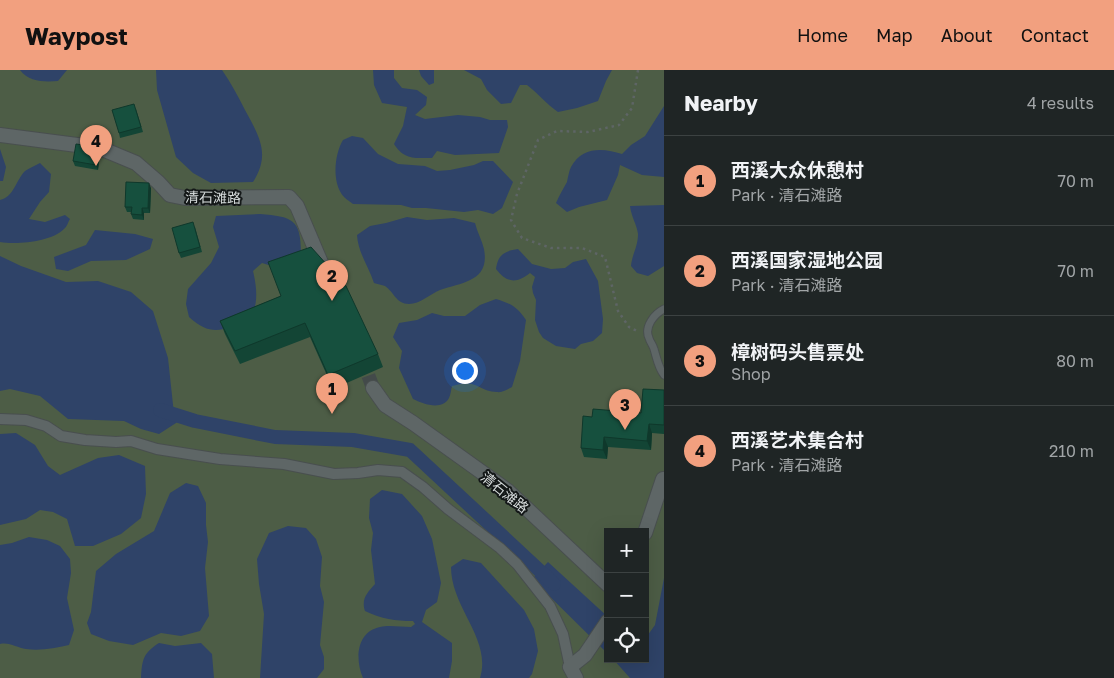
<!DOCTYPE html>
<html lang="en">
<head>
<meta charset="utf-8">
<style>
  :root { --surface:#1f2525; --page:#2c3132; --text:#f1f3f6; --muted:#a1a5a7; --line:#3c4242; --accent:#f2a07f }
  body { margin:0; font-family:"Golos Text","Noto Sans SC",sans-serif; background:var(--page); color:var(--text) }
  .controls { position:absolute; right:15px; bottom:15px; display:grid; overflow:hidden; border-radius:0px; box-shadow:0 5px 20px #0002 }
  .controls button { width:45px; height:45px; display:grid; place-items:center; padding:0; border:0; border-bottom:1px solid var(--line); background:var(--surface); color:var(--text); font:25px sans-serif }
  .you { position:absolute; left:464px; top:300px; width:18px; height:18px; margin:-12px; border:4px solid #fff; border-radius:50%; background:#1a73e8; box-shadow:0 0 0 8px #1a73e833 }
  .badge { display:grid; place-items:center; width:32px; height:32px; border-radius:50%; background:var(--accent); color:#111; font-size:16px; font-weight:700 }
  .pin { position:absolute; translate:-50% -41px; filter:drop-shadow(0 1px 2px #0008) }
  .pin::after { content:''; position:absolute; top:26px; width:18px; height:15px; background:inherit; clip-path:polygon(0 0,100% 0,50% 100%) }
  .list { margin:0; padding:0; list-style:none }
  h2 { display:flex; justify-content:space-between; align-items:center; height:65px; margin:0; padding:0 20px; font-size:21px }
  h2 small { font-size:16px; font-weight:400; color:var(--muted) }
  .list li { display:grid; grid-template-columns:32px 1fr auto; gap:15px; align-items:center; box-sizing:border-box; height:90px; padding:0 20px; border-top:1px solid var(--line) }
  .list b { display:block; font-size:19px; white-space:nowrap }
  .list p { margin:0; font-size:16px; white-space:nowrap; color:var(--muted) }
  .list em { font-size:16px; font-style:normal; color:var(--muted) }
  .icon { flex:none; width:28px; height:28px; fill:none; stroke:currentColor; stroke-width:2; stroke-linecap:round; stroke-linejoin:round }
  .map { position:relative; flex:none; width:664px; height:608px; overflow:hidden }
  header { display:flex; align-items:center; gap:30px; box-sizing:border-box; height:70px; padding:0 25px; background:var(--accent); color:#111 }
  header strong { font-size:24px }
  nav { display:flex; gap:28px; margin-inline-start:auto; font-size:18px }
  main { display:flex }
  aside { flex:1; background:var(--surface) }
  .map>svg:first-child { display:block }
  .green { fill:#4d5d46; fill-rule:evenodd }
  .water { fill:#2f4368 }
  .lines { fill:none; stroke-linecap:round; stroke-linejoin:round }
  .canal { stroke:#2f4368; stroke-width:14 }
  .minor-tunnel { stroke:#434a4a; stroke-width:14; stroke-dasharray:14 7; stroke-linecap:butt }
  .service-casing { stroke:#494f4f; stroke-width:9 }
  .pedestrian-casing { stroke:#494f4f; stroke-width:12 }
  .minor-casing { stroke:#494f4f; stroke-width:16 }
  .path { stroke:#5e6565; stroke-width:2.5; stroke-dasharray:2.5 4; stroke-linecap:butt }
  .service { stroke:#5e6666; stroke-width:7 }
  .pedestrian { stroke:#5e6666; stroke-width:10 }
  .minor { stroke:#5e6666; stroke-width:14 }
  .wall { fill:#134535 }
  .shaded-wall { fill:#0f382b }
  .building { fill:#16503e; stroke:#0f382b }
  .labels { text-anchor:middle; dominant-baseline:central; stroke-width:4; stroke-linejoin:round; paint-order:stroke }
  .street-label { font-size:14px; fill:#d6dbdb; stroke:#141818 }
</style>
</head>
<body>
<header>
<strong>Waypost</strong>
<nav><a>Home</a><a>Map</a><a>About</a><a>Contact</a></nav>
</header>
<main>
<div class="map">
<svg width="664" height="608" viewBox="0 0 664 608">
  <rect width="100%" height="100%" fill="#293131"/>
  <path class="green" d="M 0,0 L 664,0 L 664,608 L 0,608 ZM 608,462 L 645,462 L 645,589 L 608,589 Z"/>
  <path class="water" d="M 20,0 L 67,0 L 58,11 C 44,12 29,12 20,0 Z
    M 156,0 L 222,0 C 231,13 238,26 245,40 C 259,66 271,84 253,112 L 211,113 L 193,103 L 176,87 L 157,20 Z
    M 373,0 L 394,0 L 394,8 L 402,18 L 417,20 L 427,27 L 426,35 L 415,45 L 425,49 L 458,45 L 480,47 L 490,50 L 507,50 L 508,57 L 499,83 L 455,85 L 437,81 L 432,88 C 415,88 404,90 394,74 L 403,56 L 407,37 L 382,33 L 374,15 Z
    M 419,0 L 434,0 L 434,13 L 429,15 L 421,6 Z
    M 464,0 L 612,0 L 606,11 L 598,31 L 577,38 L 558,42 C 546,34 538,23 527,15 L 520,15 L 511,33 L 501,34 L 487,20 L 481,9 Z
    M 664,36 L 664,107 L 642,105 L 620,95 L 618,105 L 607,130 L 579,137 L 567,142 L 556,133 C 559,126 563,119 567,112 C 568,107 569,101 571,97 C 582,76 604,78 622,84 L 631,75 L 645,66 Z
    M 352,66 L 363,68 L 378,84 L 398,94 L 425,96 L 437,101 L 450,100 L 474,95 L 483,91 L 493,91 L 513,112 L 502,138 L 493,144 L 478,140 L 464,142 L 426,138 L 412,138 L 401,135 L 353,134 C 349,131 343,127 341,123 C 332,109 335,83 343,70 Z
    M 0,79 L 6,97 L 3,111 L 0,111 Z
    M 40,93 L 51,104 L 49,122 L 40,132 L 29,149 L 45,152 L 65,145 L 70,149 C 68,152 67,157 64,159 C 51,172 17,175 0,172 L 0,130 C 14,127 16,110 25,101 C 29,98 35,96 40,93 Z
    M 664,135 L 664,196 L 648,206 L 637,203 L 631,196 C 632,184 638,177 638,164 C 637,155 631,146 630,136 Z
    M 260,144 C 292,147 301,148 301,184 L 275,197 L 262,193 L 253,201 C 257,218 258,231 252,247 C 226,259 213,269 189,247 L 186,234 L 188,219 L 211,193 L 219,177 L 213,157 L 216,146 Z
    M 407,147 L 427,150 L 454,148 L 475,153 C 477,162 482,170 484,179 C 490,211 463,212 440,220 C 430,224 420,234 409,234 C 396,234 394,222 385,216 C 382,215 377,214 374,213 C 369,197 358,183 357,165 L 370,156 L 386,153 Z
    M 95,160 L 135,164 L 153,169 L 150,179 L 126,190 L 91,191 L 68,201 L 56,199 L 54,187 L 86,175 Z
    M 518,179 L 532,194 L 551,199 L 565,198 L 573,192 L 586,189 L 598,211 L 603,249 L 602,263 L 593,271 L 581,274 L 575,279 L 556,276 L 543,268 L 539,262 L 535,250 L 536,230 L 533,223 L 532,217 L 535,207 L 530,203 C 516,214 507,213 496,199 C 498,185 504,181 518,179 Z
    M 0,186 L 21,196 L 66,212 L 98,211 L 131,222 L 153,241 L 168,288 L 174,344 L 182,347 L 176,353 L 159,364 L 141,359 L 124,351 L 68,349 L 40,326 L 10,319 L 0,321 Z
    M 496,229 C 512,234 517,237 526,250 L 520,291 L 512,317 C 508,319 502,323 497,322 C 477,321 478,308 452,316 C 451,319 451,324 449,328 C 442,341 423,334 413,329 L 399,298 L 402,281 L 393,267 L 399,253 L 417,250 L 432,243 L 444,246 L 465,246 L 480,235 Z
    M 16,363 L 35,375 L 48,396 L 60,405 L 98,388 L 119,385 L 145,396 L 146,424 L 141,448 L 121,464 L 93,476 L 75,476 L 67,449 L 53,442 L 40,440 L 26,449 L 0,455 L 0,364 Z
    M 186,413 L 198,416 L 206,433 L 206,455 L 208,472 L 205,498 L 209,546 L 200,561 L 181,566 L 161,563 L 133,575 L 109,571 L 91,564 L 87,553 L 91,542 L 96,501 L 116,484 L 154,461 L 170,423 Z
    M 382,420 L 402,424 L 422,446 L 432,469 L 441,513 L 437,532 L 426,540 L 422,552 L 452,573 L 452,591 L 449,608 L 363,608 C 355,590 356,562 380,557 C 389,555 402,557 411,557 L 415,554 L 413,551 C 395,551 382,549 365,541 C 361,529 367,523 375,514 L 371,480 L 373,463 L 369,448 L 370,429 Z
    M 288,456 L 306,458 L 316,469 L 322,487 L 320,516 L 324,532 L 320,575 L 324,587 L 324,599 L 317,608 L 260,608 L 264,544 L 259,514 L 257,489 L 269,463 Z
    M 29,467 L 47,470 L 60,476 L 70,489 L 71,503 L 67,528 L 74,560 L 69,575 C 55,578 41,581 26,579 C 17,578 10,572 0,574 L 0,475 L 12,473 Z
    M 463,489 L 481,493 L 524,540 L 534,559 L 538,581 L 532,604 L 529,608 L 480,608 C 492,569 451,538 451,497 Z
    M 548,492 L 608,547 L 608,584 L 532,509 Z
    M 664,508 L 664,608 L 630,608 L 613,589 L 645,589 L 645,569 L 655,555 Z
    M 159,573 L 175,576 L 201,573 L 212,584 L 214,608 L 141,608 C 142,590 143,583 159,573 Z"/>
  <g class="lines">
    <path class="canal" d="M 160,340 L 195,351 L 275,367 L 353,370 L 410,380 L 554,514"/>
    <path class="minor-tunnel" d="M 361,286 L 373,318"/>
    <defs>
      <path id="service" d="M 664,239 C 654,244 644,257 649,268 C 650,272 653,275 654,279 C 657,289 658,297 664,305"/>
      <path id="pedestrian" d="M 0,349 L 26,350 L 46,356 L 61,366 L 85,370 L 116,372 L 131,371 L 157,379 L 220,389 L 284,394 L 334,404 L 358,403 L 378,400 L 402,402 L 423,417 L 448,439 L 500,478 L 517,494 L 550,536 L 563,564 L 570,597"/>
      <path id="minor" d="M 0,65 L 100,78 L 136,93 L 158,112 L 170,125 L 185,128 L 289,127 L 297,136 L 325,202
        M 373,318 L 385,335 L 413,353 L 508,421 L 608,515
        M 645,463 L 663,409
        M 576,608 L 570,597 L 585,585 L 608,551"/>
    </defs>
    <use href="#service" class="service-casing"/>
    <use href="#pedestrian" class="pedestrian-casing"/>
    <use href="#minor" class="minor-casing"/>
    <path class="path" d="M 638,0 L 632,38 L 619,55 L 588,62 L 557,61 L 538,70 L 517,124 L 511,150 L 522,168 L 551,178 L 582,178 L 605,187 L 618,241 L 629,257 L 639,262"/>
    <use href="#service" class="service"/>
    <use href="#pedestrian" class="pedestrian"/>
    <use href="#minor" class="minor"/>
  </g>
  <path class="wall" d="M 136,39 L 143,62 L 120,68 L 119,63 Z
    M 99,77 L 100,82 L 98,100 L 75,96 L 73,91 Z
    M 151,118 L 150,143 L 144,143 L 144,150 L 133,149 L 131,144 L 131,142 L 127,142 L 125,137 Z
    M 195,157 L 202,182 L 181,188 L 179,183 Z
    M 281,226 L 378,284 L 383,297 L 333,319 L 310,267 L 240,294 L 225,264 L 220,251 Z
    M 664,320 L 664,364 L 652,363 L 651,380 L 608,377 L 607,389 L 584,387 L 581,378 L 592,347 L 641,343 Z"/>
  <path class="shaded-wall" d="M 99,77 L 100,82 L 98,100 L 96,95 Z
    M 149,113 L 151,118 L 150,143 L 148,138 Z
    M 142,138 L 144,143 L 144,150 L 142,145 Z
    M 649,354 L 652,363 L 651,380 L 647,371 Z
    M 604,367 L 608,377 L 607,389 L 603,380 Z"/>
  <path class="building" d="M 134,34 L 141,57 L 119,63 L 112,40 Z
    M 76,74 L 99,77 L 96,95 L 73,91 Z
    M 126,112 L 149,113 L 148,138 L 142,138 L 142,145 L 131,144 L 132,137 L 125,137 Z
    M 193,152 L 200,177 L 179,183 L 172,158 Z
    M 311,177 L 346,216 L 378,284 L 328,305 L 305,253 L 235,281 L 220,251 L 281,226 L 268,192 Z
    M 643,319 L 664,320 L 664,355 L 649,354 L 647,371 L 604,367 L 603,380 L 581,378 L 583,346 L 592,347 L 593,339 L 641,343 Z"/>
  <g class="labels">
    <g class="street-label">
      <text transform="translate(213 127) rotate(1)">清石滩路</text>
      <text transform="translate(505 422) rotate(39)">清石滩路</text>
    </g>
  </g>
</svg>
<div class="controls">
<button>+</button>
<button>−</button>
<button><svg class="icon" aria-label="locate" viewBox="0 0 24 24"><circle cx="12" cy="12" r="6"/><path d="M12 2v4M12 18v4M2 12h4M18 12h4"/></svg></button>
</div>
<div class="you"></div>
<div class="pin badge" style="left:332px;top:344px">1</div>
<div class="pin badge" style="left:332px;top:231px">2</div>
<div class="pin badge" style="left:625px;top:360px">3</div>
<div class="pin badge" style="left:96px;top:96px">4</div>
</div>
<aside>
<h2>Nearby<small>4 results</small></h2>
<ul class="list">
<li><span class="badge">1</span><div><b>西溪大众休憩村</b><p>Park · 清石滩路</p></div><em>70 m</em></li>
<li><span class="badge">2</span><div><b>西溪国家湿地公园</b><p>Park · 清石滩路</p></div><em>70 m</em></li>
<li><span class="badge">3</span><div><b>樟树码头售票处</b><p>Shop</p></div><em>80 m</em></li>
<li><span class="badge">4</span><div><b>西溪艺术集合村</b><p>Park · 清石滩路</p></div><em>210 m</em></li>
</ul>
</aside>
</main>
</body>
</html>
